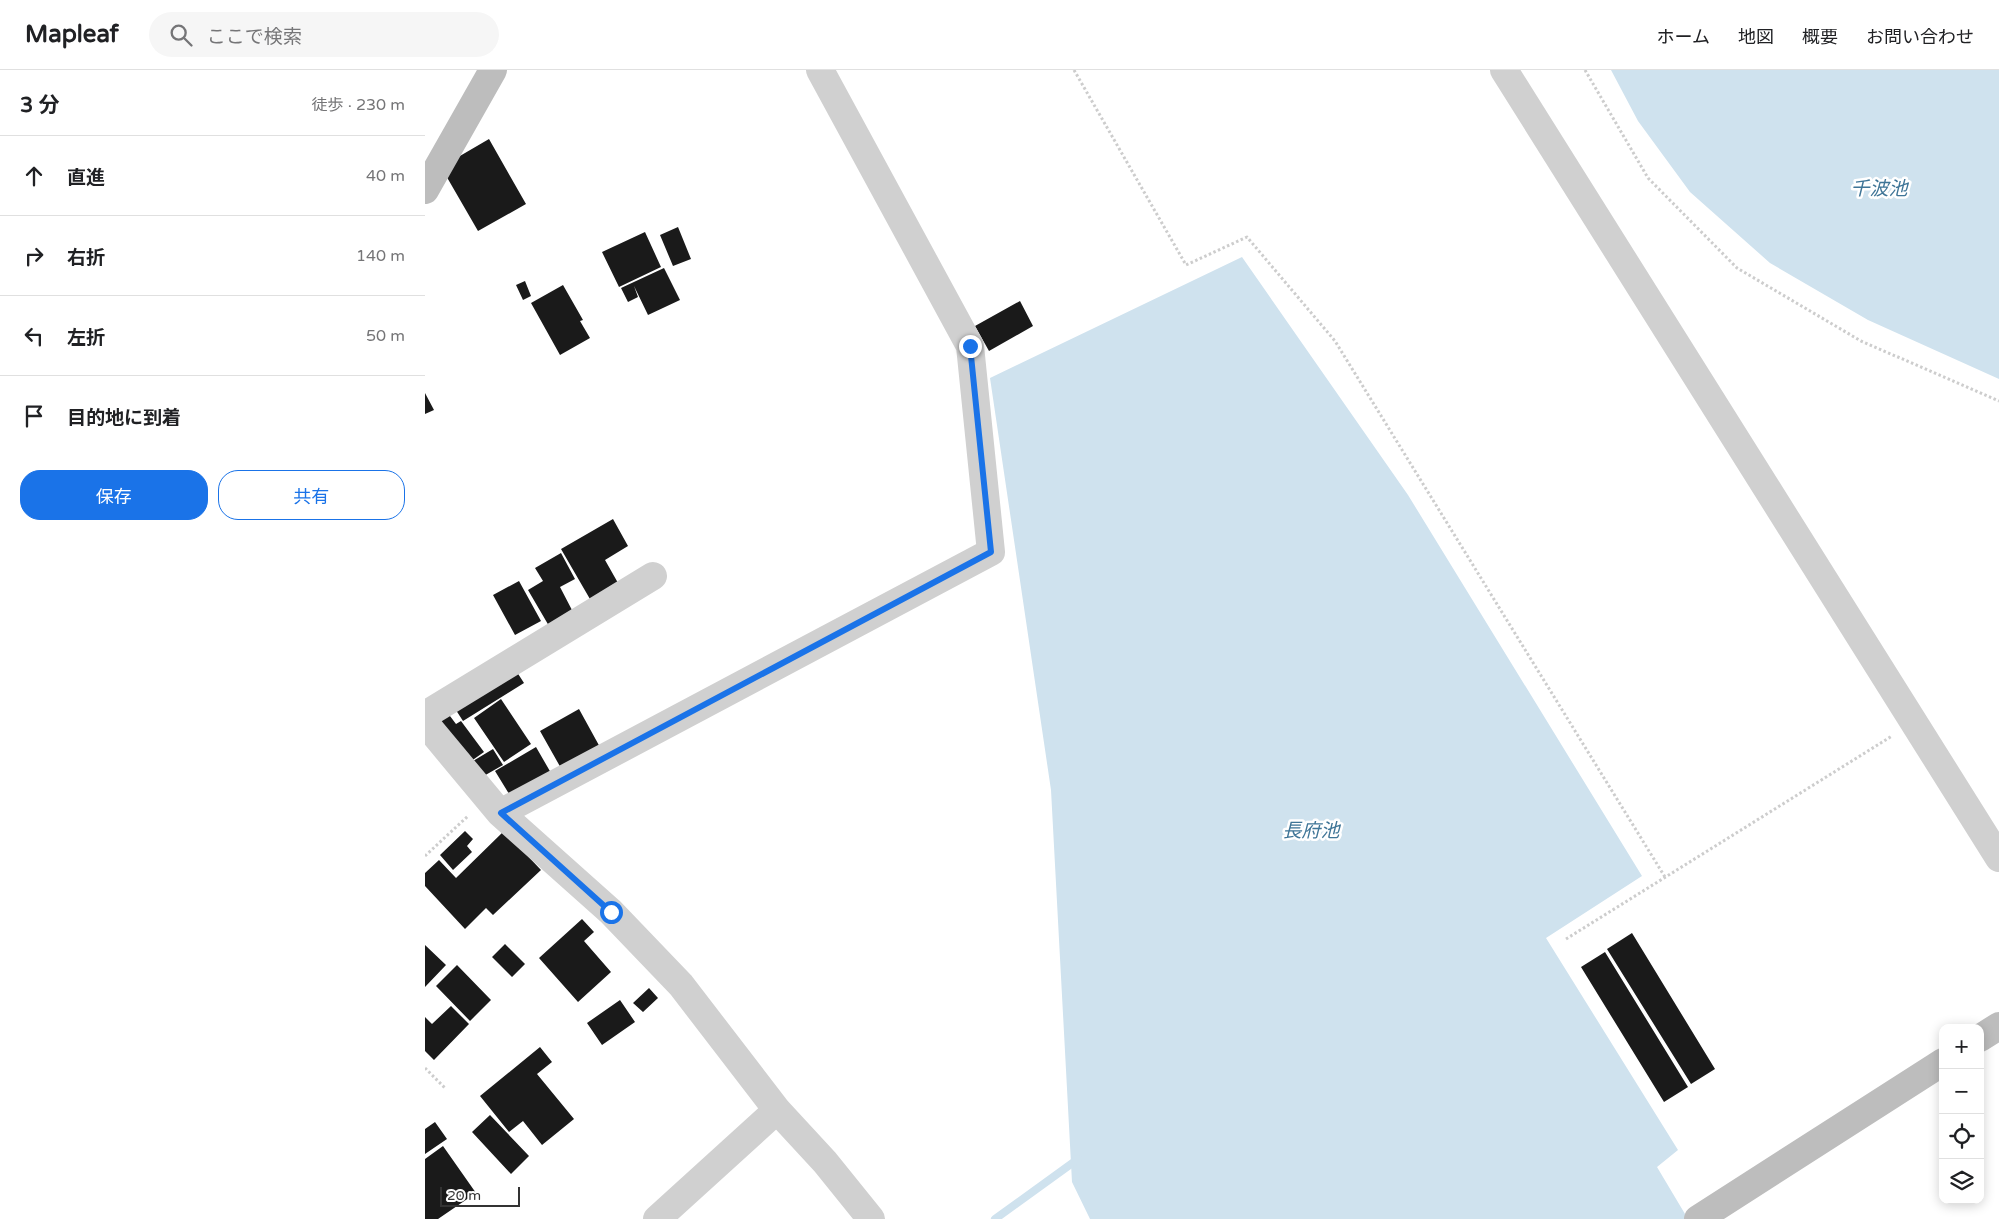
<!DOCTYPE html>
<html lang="ja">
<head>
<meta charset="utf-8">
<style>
  :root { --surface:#fff; --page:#f6f6f6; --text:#202124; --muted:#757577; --line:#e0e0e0; --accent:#1a73e8 }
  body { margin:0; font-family:"Varela Round","Noto Sans JP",sans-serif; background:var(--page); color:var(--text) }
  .controls { position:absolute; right:15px; bottom:15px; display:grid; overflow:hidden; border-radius:10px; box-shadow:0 2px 12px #0003 }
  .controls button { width:45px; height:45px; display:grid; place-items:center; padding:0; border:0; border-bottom:1px solid var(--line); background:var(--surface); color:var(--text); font:25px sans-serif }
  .scale { position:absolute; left:15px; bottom:12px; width:80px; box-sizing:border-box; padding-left:5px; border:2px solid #333; border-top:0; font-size:14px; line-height:18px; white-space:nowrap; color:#333; -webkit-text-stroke:4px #fff; paint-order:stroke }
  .stop { position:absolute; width:15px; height:15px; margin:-11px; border:4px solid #1a73e8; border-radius:50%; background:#fff }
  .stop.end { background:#1a73e8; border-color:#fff; box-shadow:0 1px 5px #0008 }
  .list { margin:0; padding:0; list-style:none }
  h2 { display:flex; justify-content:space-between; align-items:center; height:65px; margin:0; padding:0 20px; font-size:21px }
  h2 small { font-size:16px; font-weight:400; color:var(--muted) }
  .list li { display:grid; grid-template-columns:32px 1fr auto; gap:15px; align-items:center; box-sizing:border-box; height:80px; padding:0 20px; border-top:1px solid var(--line) }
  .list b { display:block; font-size:19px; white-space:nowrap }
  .list em { font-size:16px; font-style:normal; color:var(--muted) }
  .actions { display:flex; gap:10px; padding:15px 20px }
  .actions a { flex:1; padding:11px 0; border:1px solid var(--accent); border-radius:20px; text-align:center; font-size:18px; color:var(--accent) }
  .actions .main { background:var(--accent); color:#fff }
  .icon { flex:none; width:28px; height:28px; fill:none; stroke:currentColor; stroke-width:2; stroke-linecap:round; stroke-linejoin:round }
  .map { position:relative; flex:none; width:1574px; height:1149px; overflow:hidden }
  header { display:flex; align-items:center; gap:30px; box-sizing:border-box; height:70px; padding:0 25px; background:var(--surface); border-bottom:1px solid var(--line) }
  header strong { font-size:24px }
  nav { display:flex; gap:28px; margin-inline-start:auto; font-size:18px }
  .search { width:350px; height:45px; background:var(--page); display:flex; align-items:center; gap:12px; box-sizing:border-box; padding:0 18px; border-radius:28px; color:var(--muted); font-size:19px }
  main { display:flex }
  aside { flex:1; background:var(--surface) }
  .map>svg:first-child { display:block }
  .water { fill:#cfe2ee }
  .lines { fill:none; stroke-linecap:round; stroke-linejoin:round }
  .stream { stroke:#cfe2ee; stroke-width:8 }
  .building { fill:#1a1a1a }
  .path { stroke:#cdcdcd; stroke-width:3; stroke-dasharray:2.5 2.5; stroke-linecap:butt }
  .street { stroke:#d0d0d0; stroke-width:28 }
  .secondary { stroke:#bdbdbd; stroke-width:28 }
  .route { stroke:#1a73e8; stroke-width:6 }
  .labels { text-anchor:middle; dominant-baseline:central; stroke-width:5; stroke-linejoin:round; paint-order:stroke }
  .water-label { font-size:19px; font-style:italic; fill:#3f7597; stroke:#fff }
</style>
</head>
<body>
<header>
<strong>Mapleaf</strong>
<div class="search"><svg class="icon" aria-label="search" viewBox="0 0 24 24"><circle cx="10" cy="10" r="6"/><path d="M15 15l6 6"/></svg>ここで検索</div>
<nav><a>ホーム</a><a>地図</a><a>概要</a><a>お問い合わせ</a></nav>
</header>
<main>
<aside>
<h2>3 分<small>徒歩 · 230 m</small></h2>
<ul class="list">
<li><svg class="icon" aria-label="ahead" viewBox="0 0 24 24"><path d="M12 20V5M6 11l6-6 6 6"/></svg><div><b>直進</b></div><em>40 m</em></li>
<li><svg class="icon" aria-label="right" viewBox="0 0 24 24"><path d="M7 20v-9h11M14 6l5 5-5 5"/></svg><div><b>右折</b></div><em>140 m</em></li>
<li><svg class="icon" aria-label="left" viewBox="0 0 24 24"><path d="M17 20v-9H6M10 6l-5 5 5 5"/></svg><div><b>左折</b></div><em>50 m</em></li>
<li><svg class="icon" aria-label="arrive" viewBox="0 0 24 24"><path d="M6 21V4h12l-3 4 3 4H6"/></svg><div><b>目的地に到着</b></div></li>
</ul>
<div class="actions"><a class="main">保存</a><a>共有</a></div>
</aside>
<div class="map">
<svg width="1574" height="1149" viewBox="0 0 1574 1149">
  <rect width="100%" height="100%" fill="#fff"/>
  <path class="water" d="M 1186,0 L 1574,0 L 1574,309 L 1443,250 L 1345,193 L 1265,122 L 1213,51 Z
    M 817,187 L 983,425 L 1217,806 L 1121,868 L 1253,1080 L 1232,1097 L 1263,1149 L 665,1149 L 647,1112 L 626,720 L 565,308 Z"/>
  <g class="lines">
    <path class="stream" d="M 570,1149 L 653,1089"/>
  </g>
  <path class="building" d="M 64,69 L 101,134 L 53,161 L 16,97 Z
    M 253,157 L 266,189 L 248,196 L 235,165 Z
    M 220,162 L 236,197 L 194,217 L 177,182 Z
    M 239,198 L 255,230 L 223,245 L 209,216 L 213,227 L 203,232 L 196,218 Z
    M 100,211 L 106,226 L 98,230 L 91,215 Z
    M 138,215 L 158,250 L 155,251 L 165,268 L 135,285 L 106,233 Z
    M 595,231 L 608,256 L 564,281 L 550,256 Z
    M 0,323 L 9,340 L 0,344 Z
    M 188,449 L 203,476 L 180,490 L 197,520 L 169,536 L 136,479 Z
    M 136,483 L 150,509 L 135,517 L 148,542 L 124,556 L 103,520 L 118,511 L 110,498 Z
    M 94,511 L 116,551 L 90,565 L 68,525 Z
    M 88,596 L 99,613 L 38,651 L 27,634 Z
    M 76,629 L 106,674 L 79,692 L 49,648 Z
    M 154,639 L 176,679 L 137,700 L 115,661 Z
    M 22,642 L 31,654 L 36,651 L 59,682 L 42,694 L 10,650 Z
    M 111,677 L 126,703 L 86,727 L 70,701 Z
    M 68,679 L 78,695 L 57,707 L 48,691 Z
    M 40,761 L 48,769 L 42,776 L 47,782 L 28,800 L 15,785 Z
    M 79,761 L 116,800 L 68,845 L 61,838 L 40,859 L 0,816 L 0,803 L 14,790 L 31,808 Z
    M 157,849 L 169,862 L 159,871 L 186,902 L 153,932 L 114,888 Z
    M 1207,863 L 1290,999 L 1266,1014 L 1182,879 Z
    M 80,874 L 100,894 L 87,907 L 67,887 Z
    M 0,875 L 21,895 L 0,917 Z
    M 1180,882 L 1263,1017 L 1239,1032 L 1156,897 Z
    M 32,895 L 66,930 L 45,951 L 11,916 Z
    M 224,918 L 233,928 L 218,942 L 208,933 Z
    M 195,930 L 210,952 L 177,975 L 162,953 Z
    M 26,936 L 44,954 L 9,990 L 0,981 L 0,947 L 7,954 Z
    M 115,977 L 127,992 L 112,1004 L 149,1049 L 117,1075 L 98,1051 L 84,1062 L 55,1026 Z
    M 65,1045 L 104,1086 L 86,1104 L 47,1062 Z
    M 10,1052 L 22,1069 L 0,1084 L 0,1059 Z
    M 18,1076 L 51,1123 L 13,1149 L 0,1149 L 0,1089 Z"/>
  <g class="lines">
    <path class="path" d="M 649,0 L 761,195 L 822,167 L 910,271 L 1240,807
      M 1160,0 L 1223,108 L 1312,198 L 1436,271 L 1574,331
      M 0,786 L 43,746
      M 1141,869 L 1467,666
      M 0,998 L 21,1019"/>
    <path class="street" d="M 1079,0 L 1574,788
      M 0,645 L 228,506
      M 0,653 L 75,743 L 186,842 L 256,915 L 352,1040 L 400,1092 L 446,1149
      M 75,743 L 566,482 L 545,276 L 395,0
      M 232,1149 L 352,1040"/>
    <path class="secondary" d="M 0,120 L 68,0
      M 1555,968 L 1574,956
      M 1273,1149 L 1518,992"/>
  </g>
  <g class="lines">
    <path class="route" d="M 186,842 L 76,743 L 566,482 L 545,276"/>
  </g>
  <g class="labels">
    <g class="water-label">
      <text x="1454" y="119">千波池</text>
      <text x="886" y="761">長府池</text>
    </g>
  </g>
</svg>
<div class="controls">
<button>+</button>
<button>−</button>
<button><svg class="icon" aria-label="locate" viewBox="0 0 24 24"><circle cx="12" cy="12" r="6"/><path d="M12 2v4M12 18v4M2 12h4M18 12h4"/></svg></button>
<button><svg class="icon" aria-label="layers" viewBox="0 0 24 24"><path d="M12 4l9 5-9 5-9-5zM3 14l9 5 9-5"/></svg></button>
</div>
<div class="scale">20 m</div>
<div class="stop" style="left:186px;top:842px"></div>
<div class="stop end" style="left:545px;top:276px"></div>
</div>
</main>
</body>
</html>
